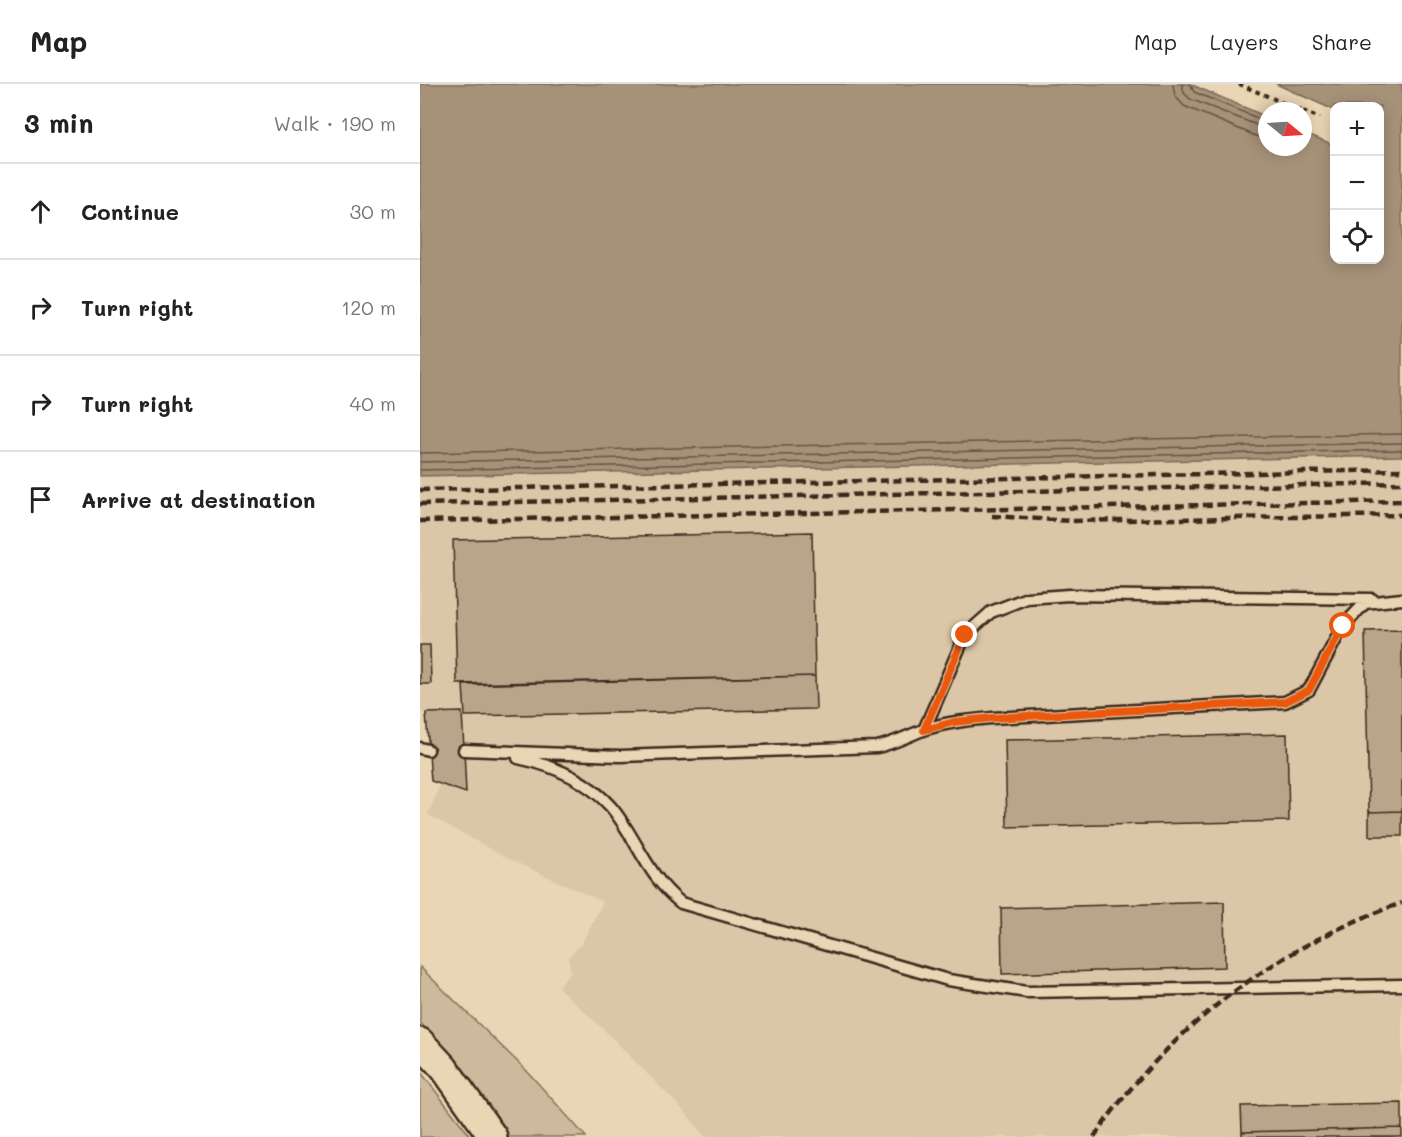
<!DOCTYPE html>
<html lang="en">
<head>
<meta charset="utf-8">
<style>
  :root { --surface:#fff; --page:#f2f2f2; --text:#222; --muted:#767676; --line:#e0e0e0 }
  body { margin:0; font-family:Mali,sans-serif; background:var(--page); color:var(--text) }
  .controls { position:absolute; right:18px; top:18px; display:grid; overflow:hidden; border-radius:12px; box-shadow:0 3px 15px #0003 }
  .controls button { width:54px; height:54px; display:grid; place-items:center; padding:0; border:0; border-bottom:2px solid var(--line); background:var(--surface); color:var(--text); font:30px sans-serif }
  .compass { position:absolute; left:838px; top:18px; width:54px; height:54px; border-radius:50%; background:var(--surface); box-shadow:0 3px 15px #0003; rotate:108deg }
  .stop { position:absolute; width:18px; height:18px; margin:-14px; border:4px solid #ea580c; border-radius:50%; background:#fff }
  .stop.end { background:#ea580c; border-color:#fff; box-shadow:0 2px 6px #0008 }
  .list { margin:0; padding:0; list-style:none }
  h2 { display:flex; justify-content:space-between; align-items:center; height:78px; margin:0; padding:0 24px; font-size:26px }
  h2 small { font-size:20px; font-weight:400; color:var(--muted) }
  .list li { display:grid; grid-template-columns:39px 1fr auto; gap:18px; align-items:center; box-sizing:border-box; height:96px; padding:0 24px; border-top:2px solid var(--line) }
  .list b { display:block; font-size:22px; white-space:nowrap }
  .list em { font-size:20px; font-style:normal; color:var(--muted) }
  .icon { flex:none; width:33px; height:33px; fill:none; stroke:currentColor; stroke-width:2; stroke-linecap:round; stroke-linejoin:round }
  .map { position:relative; flex:none; width:982px; height:1053px; overflow:hidden }
  header { display:flex; align-items:center; gap:36px; box-sizing:border-box; height:84px; padding:0 30px; background:var(--surface); border-bottom:2px solid var(--line) }
  header strong { font-size:28px }
  nav { display:flex; gap:33px; margin-inline-start:auto; font-size:21px }
  main { display:flex }
  aside { flex:1; background:var(--surface) }
  .map>svg:first-child { display:block }
  .built { fill:#dbc7a7 }
  .green { fill:#ceb99c; stroke:#84725d; stroke-width:1.5 }
  .water { fill:#a69279; stroke:#7b6855; stroke-width:1.5 }
  .lines { fill:none; stroke-linecap:round; stroke-linejoin:round }
  .shore { stroke:#665442; stroke-width:1.5 }
  .building { fill:#b9a68a; stroke:#3b2a1e; stroke-width:1.5 }
  .service-casing { stroke:#3b2a1e; stroke-width:15 }
  .tertiary-casing { stroke:#3b2a1e; stroke-width:32 }
  .path { stroke:#3b2a1e; stroke-width:4; stroke-dasharray:4.5 4.5; stroke-linecap:butt }
  .service { stroke:#ead5b4; stroke-width:10 }
  .tertiary { stroke:#ead5b4; stroke-width:27 }
  .rail { stroke:#3b2a1e; stroke-width:4.5; stroke-dasharray:9 4.5; stroke-linecap:butt }
  .route { stroke:#ea580c; stroke-width:8 }
</style>
</head>
<body>
<header>
<strong>Map</strong>
<nav><a>Map</a><a>Layers</a><a>Share</a></nav>
</header>
<main>
<aside>
<h2>3 min<small>Walk · 190 m</small></h2>
<ul class="list">
<li><svg class="icon" aria-label="ahead" viewBox="0 0 24 24"><path d="M12 20V5M6 11l6-6 6 6"/></svg><div><b>Continue</b></div><em>30 m</em></li>
<li><svg class="icon" aria-label="right" viewBox="0 0 24 24"><path d="M7 20v-9h11M14 6l5 5-5 5"/></svg><div><b>Turn right</b></div><em>120 m</em></li>
<li><svg class="icon" aria-label="right" viewBox="0 0 24 24"><path d="M7 20v-9h11M14 6l5 5-5 5"/></svg><div><b>Turn right</b></div><em>40 m</em></li>
<li><svg class="icon" aria-label="arrive" viewBox="0 0 24 24"><path d="M6 21V4h12l-3 4 3 4H6"/></svg><div><b>Arrive at destination</b></div></li>
</ul>
</aside>
<div class="map">
<svg width="982" height="1053" viewBox="0 0 982 1053">
  <rect width="100%" height="100%" fill="#ead5b4"/>
  <filter id="ink" filterUnits="userSpaceOnUse"><feTurbulence type="fractalNoise" baseFrequency=".0167" numOctaves="2"/><feDisplacementMap in="SourceGraphic" scale="12" xChannelSelector="R" yChannelSelector="G"/><feConvolveMatrix kernelMatrix="1 2 1 2 8 2 1 2 1" color-interpolation-filters="sRGB"/></filter>
  <g filter="url(#ink)">
    <path class="built" d="M 982,372 L 982,1053 L 285,1053 L 266,1029 L 184,946 L 138,903 L 151,887 L 148,874 L 162,859 L 183,818 L 93,777 L 8,731 L 20,700 L 11,697 L 6,629 L 1,628 L 0,392 Z"/>
    <path class="green" d="M 0,883 L 106,986 L 166,1053 L 88,1053 L 48,996 L 0,938 Z
      M 0,987 L 51,1053 L 0,1053 Z"/>
    <path class="water" d="M 0,0 L 770,0 L 847,33 L 847,63 L 883,63 L 883,48 L 914,61 L 914,176 L 960,176 L 960,22 L 914,22 L 914,26 L 856,0 L 982,0 L 982,372 L 0,392 Z"/>
    <g class="lines">
      <path class="shore" d="M 753,0 L 755,12 L 764,22 L 836,52 L 847,54
        M 762,0 L 764,9 L 770,15 L 847,45
        M 770,0 L 774,8 L 847,38
        M 0,369 L 982,350
        M 0,378 L 982,359
        M 0,386 L 982,366"/>
    </g>
    <path class="building" d="M 392,448 L 395,592 L 37,600 L 33,456 Z
      M 982,546 L 982,727 L 949,728 L 945,547 Z
      M 0,561 L 10,561 L 11,600 L 0,600 Z
      M 395,592 L 396,625 L 45,632 L 43,601 Z
      M 42,628 L 44,666 L 46,709 L 11,697 L 6,629 Z
      M 867,650 L 869,737 L 587,743 L 585,656 Z
      M 982,727 L 982,752 L 949,752 L 949,728 Z
      M 804,818 L 805,883 L 582,890 L 581,824 Z
      M 982,1019 L 982,1044 L 822,1048 L 821,1022 Z
      M 982,1044 L 982,1053 L 822,1053 L 822,1048 Z"/>
    <g class="lines">
      <defs>
        <path id="service" d="M 504,646 L 545,551 L 571,528 L 607,514 L 649,511 L 952,515
          M 0,664 L 8,666
          M 44,666 L 200,672 L 457,663 C 475,659 489,651 506,645 C 527,638 550,636 572,634 L 865,618 L 889,606 L 923,542 L 945,519 L 982,515
          M 98,674 C 132,681 167,696 191,723 C 217,754 226,791 261,819 L 528,896 L 607,908 L 982,901"/>
        <path id="tertiary" d="M 0,958 L 24,984 L 73,1053"/>
      </defs>
      <use href="#service" class="service-casing"/>
      <use href="#tertiary" class="tertiary-casing"/>
      <path class="path" d="M 819,0 L 882,27
        M 883,27 L 900,34"/>
      <use href="#service" class="service"/>
      <use href="#tertiary" class="tertiary"/>
      <path class="rail" d="M 0,406 L 982,386
        M 0,420 L 982,399
        M 572,432 L 651,437 L 982,431
        M 0,437 L 982,417
        M 674,1053 C 749,944 857,862 982,819"/>
    </g>
  </g>
  <g class="lines" filter="url(#ink)">
    <path class="route" d="M 545,551 L 504,646 L 534,638 L 572,634 L 865,618 L 889,606 L 923,542"/>
  </g>
</svg>
<div class="controls">
<button>+</button>
<button>−</button>
<button><svg class="icon" aria-label="locate" viewBox="0 0 24 24"><circle cx="12" cy="12" r="6"/><path d="M12 2v4M12 18v4M2 12h4M18 12h4"/></svg></button>
</div>
<svg class="compass" viewBox="-18 -18 36 36"><path d="M0-13l5 13h-10z" fill="#e53935"/><path d="M0 13l5-13h-10z" fill="#767676"/></svg>
<div class="stop" style="left:923px;top:542px"></div>
<div class="stop end" style="left:545px;top:551px"></div>
</div>
</main>
</body>
</html>
